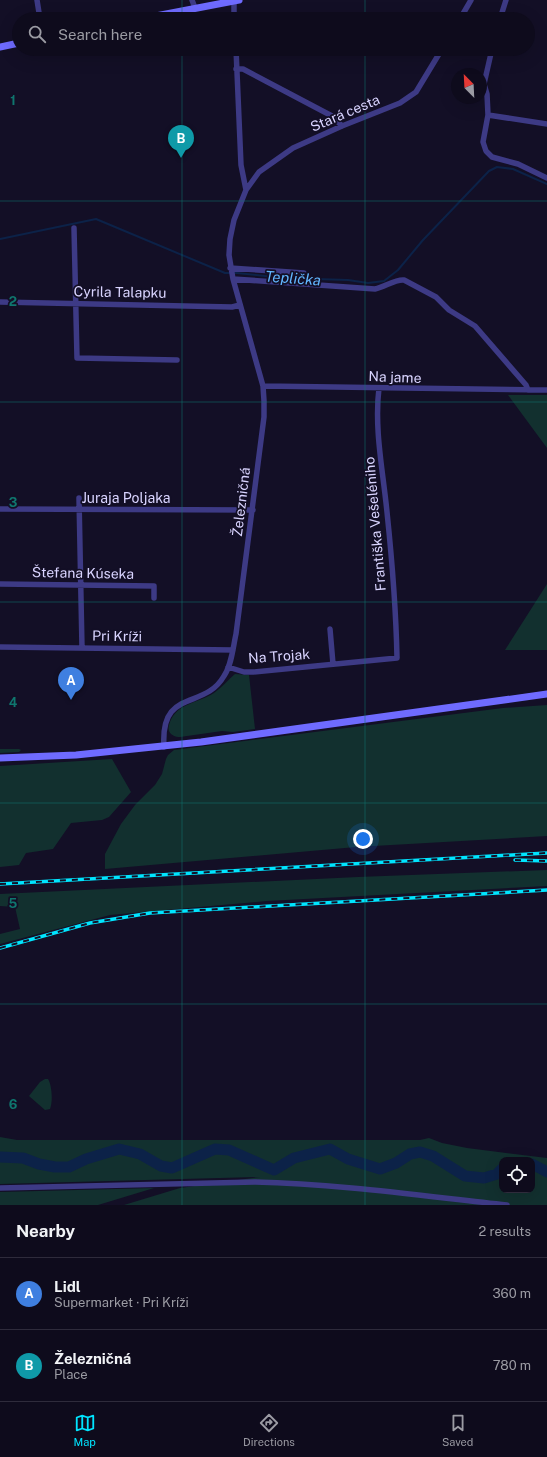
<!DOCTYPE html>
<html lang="en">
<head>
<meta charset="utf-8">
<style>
  :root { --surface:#0e0b1c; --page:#1c1929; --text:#f1f3f6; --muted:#9b9ba3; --line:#2e2b3b; --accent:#00e5ff }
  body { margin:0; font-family:"Public Sans",sans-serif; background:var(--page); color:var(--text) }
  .controls { position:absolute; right:12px; bottom:12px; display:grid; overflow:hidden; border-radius:8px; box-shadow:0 4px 16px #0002 }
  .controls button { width:36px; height:36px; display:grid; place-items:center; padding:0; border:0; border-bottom:1px solid var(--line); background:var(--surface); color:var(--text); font:20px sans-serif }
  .compass { position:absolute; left:451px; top:68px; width:36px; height:36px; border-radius:50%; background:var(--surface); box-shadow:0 4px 16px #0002; rotate:336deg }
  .you { position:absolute; left:363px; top:839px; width:14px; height:14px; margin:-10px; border:3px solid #fff; border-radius:50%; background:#1a73e8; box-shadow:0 0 0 6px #1a73e833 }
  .badge { display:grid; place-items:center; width:26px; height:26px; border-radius:50%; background:var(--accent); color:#fff; font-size:13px; font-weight:700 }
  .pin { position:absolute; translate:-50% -33px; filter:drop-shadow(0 1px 2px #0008) }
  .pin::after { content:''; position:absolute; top:21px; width:14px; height:12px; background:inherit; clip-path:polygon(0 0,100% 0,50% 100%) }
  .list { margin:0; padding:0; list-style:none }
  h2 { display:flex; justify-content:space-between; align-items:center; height:52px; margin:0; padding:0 16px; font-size:17px }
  h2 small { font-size:13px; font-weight:400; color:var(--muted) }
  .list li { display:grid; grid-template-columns:26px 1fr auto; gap:12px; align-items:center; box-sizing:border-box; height:72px; padding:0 16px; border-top:1px solid var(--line) }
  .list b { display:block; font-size:15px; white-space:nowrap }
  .list p { margin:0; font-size:13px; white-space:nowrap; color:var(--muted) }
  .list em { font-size:13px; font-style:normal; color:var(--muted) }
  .icon { flex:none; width:22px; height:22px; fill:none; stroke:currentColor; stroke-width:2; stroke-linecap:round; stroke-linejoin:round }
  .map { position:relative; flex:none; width:547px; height:1205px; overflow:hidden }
  .search { position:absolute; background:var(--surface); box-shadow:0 4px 16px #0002; left:12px; right:12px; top:12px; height:44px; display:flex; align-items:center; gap:10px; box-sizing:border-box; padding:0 14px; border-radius:22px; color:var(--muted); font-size:15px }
  .sheet { height:196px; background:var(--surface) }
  nav { display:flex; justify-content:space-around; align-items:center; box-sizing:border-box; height:56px; border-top:1px solid var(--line); background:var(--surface); font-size:11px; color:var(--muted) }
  nav a { display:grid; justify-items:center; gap:2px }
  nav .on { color:var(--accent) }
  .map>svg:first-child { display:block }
  .green { fill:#12302f; fill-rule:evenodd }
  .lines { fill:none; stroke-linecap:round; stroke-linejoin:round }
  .stream { stroke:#0c2248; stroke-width:2 }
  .river { stroke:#0c2248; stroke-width:11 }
  .street { stroke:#3d3a85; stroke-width:5.5 }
  .secondary { stroke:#6f6bff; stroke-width:7 }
  .rail-casing { stroke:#00e5ff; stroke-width:3.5 }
  .rail { stroke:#130f26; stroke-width:2; stroke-dasharray:6; stroke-linecap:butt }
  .grid { fill:none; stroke:#0f766e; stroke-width:1; stroke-opacity:0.55 }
  .labels { text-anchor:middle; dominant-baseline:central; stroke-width:3.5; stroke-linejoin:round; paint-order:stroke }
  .street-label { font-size:14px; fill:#d9d4ff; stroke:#130f26 }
  .water-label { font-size:15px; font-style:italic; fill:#62b6ff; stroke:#130f26 }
  .grid-label { font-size:13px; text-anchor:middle; font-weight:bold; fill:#0f766e; stroke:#130f26; stroke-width:3.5; stroke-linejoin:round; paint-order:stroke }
</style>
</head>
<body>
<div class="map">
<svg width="547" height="1205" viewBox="0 0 547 1205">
  <rect width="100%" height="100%" fill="#130f26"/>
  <path class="green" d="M 508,395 L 547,395 L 547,448 Z
    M 547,584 L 547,650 L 505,650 Z
    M 235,674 L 249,675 L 255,729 L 233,732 L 222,731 L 180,737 C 175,737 171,735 169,731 C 168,728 169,725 170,722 C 177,703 199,703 214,693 C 221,688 228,680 235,674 Z
    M 547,705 L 547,836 L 356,847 L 105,869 L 105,854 L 121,824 L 135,805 L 155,785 L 162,774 L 166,759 L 168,755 L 174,750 L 503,708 Z
    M 0,749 L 19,749 L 21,750 L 19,752 L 0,753 Z
    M 112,759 L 131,792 L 109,817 L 102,820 L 71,823 L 53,849 L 26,853 L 19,865 L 0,867 L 0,766 Z
    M 547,870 L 547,886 L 267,901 L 110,915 L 0,944 L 0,934 L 20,929 L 15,907 L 0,906 L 0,894 L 358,877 Z
    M 45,1079 L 48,1079 C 52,1085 53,1102 50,1109 L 45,1110 L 29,1096 L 40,1082 Z
    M 0,1137 L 17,1140 L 420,1140 L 429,1138 L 442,1143 L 467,1148 L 547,1158 L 547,1205 L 124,1205 L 180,1188 L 260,1177 L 0,1184 ZM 502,1160 L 532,1160 L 532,1190 L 502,1190 Z
    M 154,1188 L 98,1205 L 0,1205 L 0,1192 Z"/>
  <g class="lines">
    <path class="stream" d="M 0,239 L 96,219 L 225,273 L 237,273 L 283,278 L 348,280 L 368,283 L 384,281 L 398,270 L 423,240 L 489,171 L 497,167 L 513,169 L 547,184"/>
    <path class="river" d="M 0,1157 L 23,1158 L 39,1164 L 55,1167 L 69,1167 L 86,1159 L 119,1149 L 140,1154 L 161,1166 L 172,1168 L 215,1149 L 229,1150 L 274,1170 L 294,1158 L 330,1149 L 348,1159 L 380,1169 L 396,1163 L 410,1154 L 420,1152 L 433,1156 L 465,1176 L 484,1178 L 497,1174 L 502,1169
      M 532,1164 L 547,1172"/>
    <path class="street" d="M 37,0 L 40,19
      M 192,0 L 195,8
      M 234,0 L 234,19
      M 460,19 L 471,0
      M 500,19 L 506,0
      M 236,49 L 241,165 L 246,190
      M 492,49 L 484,84 L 487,94 L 488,115 L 483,142 L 486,151 L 492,157 L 518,164 L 547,178
      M 236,69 L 243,69 L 332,116 L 342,126
      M 488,115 L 547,124
      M 74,228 L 77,358 L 177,360
      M 230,268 L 304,273
      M 233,279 L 375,289 C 385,287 395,279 404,280 L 436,297 L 449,310 L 475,326 L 526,385 L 528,390
      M 0,302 L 232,307 L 240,305
      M 263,386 L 547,390
      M 79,498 L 82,648
      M 0,509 L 253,510
      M 0,584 L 154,586 L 154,598
      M 330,629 L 333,664
      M 0,647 L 233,650
      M 228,667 L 244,672 L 253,672 L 397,658 C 396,609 392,560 387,512 C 383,471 374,429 379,388
      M 164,747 C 160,687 204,711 224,676 C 232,664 233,647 236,634 L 264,417 L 264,401 L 263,386 L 233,279 L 229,255 L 230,239 L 234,220 L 246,190 L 259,172 L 293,148 L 342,126 L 400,103 L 416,92 L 442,49
      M 0,1188 L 255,1182 C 339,1184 423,1196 507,1205"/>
    <path class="secondary" d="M 140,19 L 239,0
      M 0,47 L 19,43
      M 0,758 L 76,755 L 201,742 L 547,694"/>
    <defs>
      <path id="rail" d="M 515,860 L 547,861
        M 0,884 L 547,853
        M 0,948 L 90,923 L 150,913 L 547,890"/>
    </defs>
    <use href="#rail" class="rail-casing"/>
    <use href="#rail" class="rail"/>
  </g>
  <path class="grid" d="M 182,0 L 182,19M 365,0 L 365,19M 182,49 L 182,1205M 365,49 L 365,1205M 0,201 L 547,201M 0,402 L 547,402M 0,602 L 547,602M 0,803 L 547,803M 0,1004 L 547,1004"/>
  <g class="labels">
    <g class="street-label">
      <text transform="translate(345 113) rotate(-23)">Stará cesta</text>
      <text transform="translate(120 292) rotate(1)">Cyrila Talapku</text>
      <text transform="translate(395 377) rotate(2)">Na jame</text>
      <text x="126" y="498">Juraja Poljaka</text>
      <text transform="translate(241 502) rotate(-83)">Železničná</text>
      <text transform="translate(375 524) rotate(-95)">Františka Vešeléniho</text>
      <text transform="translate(83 573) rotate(1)">Štefana Kúseka</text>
      <text transform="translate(117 636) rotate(1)">Pri Kríži</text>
      <text transform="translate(279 656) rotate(-4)">Na Trojak</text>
    </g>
    <g class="water-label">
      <text transform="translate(293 278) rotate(4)">Teplička</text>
    </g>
  </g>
  <g class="grid-label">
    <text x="13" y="105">1</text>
    <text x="13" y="306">2</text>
    <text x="13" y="507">3</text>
    <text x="13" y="707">4</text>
    <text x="13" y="908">5</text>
    <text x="13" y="1109">6</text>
  </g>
</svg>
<div class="controls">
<button><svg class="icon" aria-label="locate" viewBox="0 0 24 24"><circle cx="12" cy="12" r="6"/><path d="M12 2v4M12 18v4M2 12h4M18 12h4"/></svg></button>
</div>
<svg class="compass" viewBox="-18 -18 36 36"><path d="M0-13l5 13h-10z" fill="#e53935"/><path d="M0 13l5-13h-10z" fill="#9b9ba3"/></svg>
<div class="you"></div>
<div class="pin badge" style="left:71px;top:700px;background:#3f7fe0">A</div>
<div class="pin badge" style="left:181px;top:158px;background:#0f9aa8">B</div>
<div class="search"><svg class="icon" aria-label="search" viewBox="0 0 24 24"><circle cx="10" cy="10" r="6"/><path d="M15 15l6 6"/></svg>Search here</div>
</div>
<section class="sheet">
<h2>Nearby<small>2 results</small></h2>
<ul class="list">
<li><span class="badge" style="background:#3f7fe0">A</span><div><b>Lidl</b><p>Supermarket · Pri Kríži</p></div><em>360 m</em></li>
<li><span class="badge" style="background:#0f9aa8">B</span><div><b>Železničná</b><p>Place</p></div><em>780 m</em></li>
</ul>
</section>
<nav>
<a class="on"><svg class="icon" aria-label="map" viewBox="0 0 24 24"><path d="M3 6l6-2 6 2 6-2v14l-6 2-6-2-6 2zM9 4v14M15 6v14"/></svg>Map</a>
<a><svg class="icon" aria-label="directions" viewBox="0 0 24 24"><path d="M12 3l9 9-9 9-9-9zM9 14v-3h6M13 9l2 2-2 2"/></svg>Directions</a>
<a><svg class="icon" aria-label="saved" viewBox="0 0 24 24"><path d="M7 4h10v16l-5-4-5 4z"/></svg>Saved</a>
</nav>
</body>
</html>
